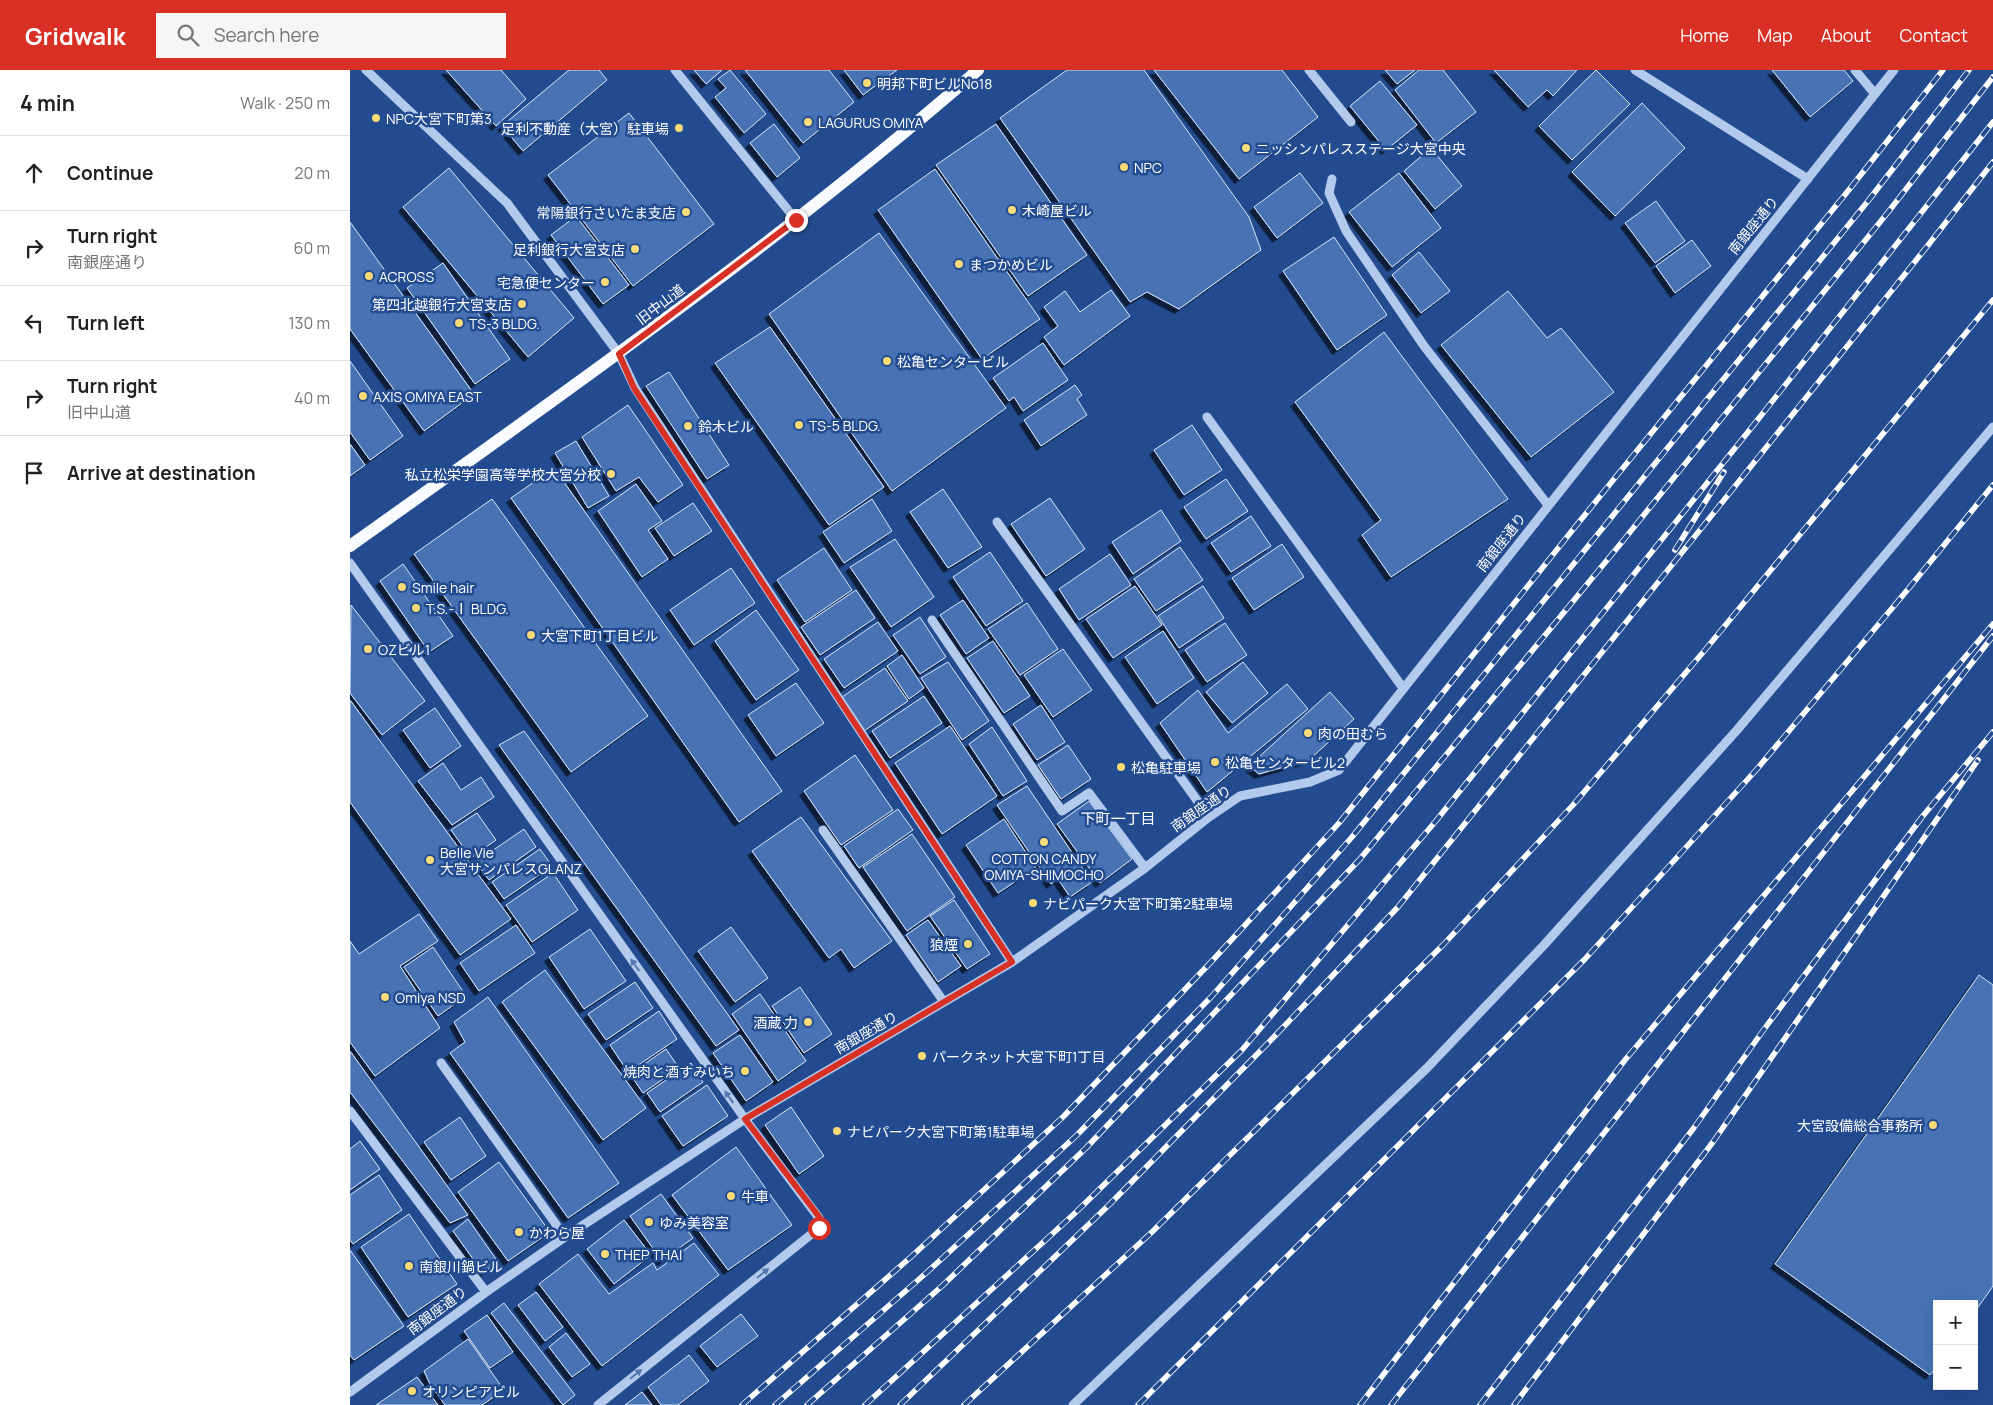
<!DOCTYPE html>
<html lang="en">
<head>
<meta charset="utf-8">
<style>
  :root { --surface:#fff; --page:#f6f6f6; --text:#222; --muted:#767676; --line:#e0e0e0; --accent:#d93025 }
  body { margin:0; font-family:Manrope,"Noto Sans JP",sans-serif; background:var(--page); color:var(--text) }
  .controls { position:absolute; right:15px; bottom:15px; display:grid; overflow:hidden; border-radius:0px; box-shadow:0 5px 20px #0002 }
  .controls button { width:45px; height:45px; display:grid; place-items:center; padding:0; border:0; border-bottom:1px solid var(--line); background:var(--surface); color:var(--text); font:25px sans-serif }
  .stop { position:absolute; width:15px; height:15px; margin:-11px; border:4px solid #d93025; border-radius:50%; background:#fff }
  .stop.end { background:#d93025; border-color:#fff; box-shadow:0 1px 5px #0008 }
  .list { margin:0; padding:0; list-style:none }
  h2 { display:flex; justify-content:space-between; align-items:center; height:65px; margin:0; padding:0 20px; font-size:21px }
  h2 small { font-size:16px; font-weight:400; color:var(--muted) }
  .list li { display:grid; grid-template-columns:32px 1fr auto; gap:15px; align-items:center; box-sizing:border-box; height:75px; padding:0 20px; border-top:1px solid var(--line) }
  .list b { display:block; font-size:19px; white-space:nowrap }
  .list p { margin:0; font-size:16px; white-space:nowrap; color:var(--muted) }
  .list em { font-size:16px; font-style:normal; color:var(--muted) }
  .icon { flex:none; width:28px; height:28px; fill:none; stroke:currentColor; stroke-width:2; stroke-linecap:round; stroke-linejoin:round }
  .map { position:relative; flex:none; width:1643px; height:1335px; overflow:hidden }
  header { display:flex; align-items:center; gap:30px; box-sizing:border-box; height:70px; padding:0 25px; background:var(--accent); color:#fff }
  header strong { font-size:24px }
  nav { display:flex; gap:28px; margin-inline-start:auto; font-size:18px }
  .search { width:350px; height:45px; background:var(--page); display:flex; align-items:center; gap:12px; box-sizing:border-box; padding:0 18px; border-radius:0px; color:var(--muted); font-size:19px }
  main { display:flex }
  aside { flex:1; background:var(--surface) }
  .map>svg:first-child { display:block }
  .building { fill:#4773b5; stroke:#d9e6f9; filter:url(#shadow) }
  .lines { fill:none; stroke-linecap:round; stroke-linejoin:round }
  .minor { stroke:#b4caec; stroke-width:9 }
  .major { stroke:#f9fbff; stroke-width:12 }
  .rail-casing { stroke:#fff; stroke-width:5.5 }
  .rail { stroke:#234c90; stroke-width:4; stroke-dasharray:11; stroke-linecap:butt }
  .oneway { fill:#5678b0 }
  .route { stroke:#d93025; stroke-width:6 }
  .poi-dot { fill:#f8da76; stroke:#234c90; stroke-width:2 }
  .labels { text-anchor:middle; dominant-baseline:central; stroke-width:5; stroke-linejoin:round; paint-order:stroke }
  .poi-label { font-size:14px; fill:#fff; stroke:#234c90; text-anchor:start }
  .street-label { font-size:14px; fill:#fff; stroke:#234c90 }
  .neighbourhood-label { font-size:15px; fill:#fff; stroke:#234c90 }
</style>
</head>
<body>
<header>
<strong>Gridwalk</strong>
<div class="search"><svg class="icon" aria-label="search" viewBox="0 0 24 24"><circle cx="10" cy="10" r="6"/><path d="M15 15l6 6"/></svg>Search here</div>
<nav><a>Home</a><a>Map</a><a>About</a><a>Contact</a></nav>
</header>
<main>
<aside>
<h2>4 min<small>Walk · 250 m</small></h2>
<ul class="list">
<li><svg class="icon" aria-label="ahead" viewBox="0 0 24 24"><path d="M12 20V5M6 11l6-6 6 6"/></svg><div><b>Continue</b></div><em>20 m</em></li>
<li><svg class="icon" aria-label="right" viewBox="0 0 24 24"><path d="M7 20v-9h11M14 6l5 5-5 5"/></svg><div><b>Turn right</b><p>南銀座通り</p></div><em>60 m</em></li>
<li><svg class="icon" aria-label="left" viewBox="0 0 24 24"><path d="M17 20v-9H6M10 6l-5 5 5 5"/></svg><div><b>Turn left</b></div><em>130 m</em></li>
<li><svg class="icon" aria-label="right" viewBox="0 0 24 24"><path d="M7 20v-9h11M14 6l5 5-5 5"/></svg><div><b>Turn right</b><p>旧中山道</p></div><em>40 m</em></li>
<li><svg class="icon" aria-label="arrive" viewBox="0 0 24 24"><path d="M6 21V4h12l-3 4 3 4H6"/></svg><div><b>Arrive at destination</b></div></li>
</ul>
</aside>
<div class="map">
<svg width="1643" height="1335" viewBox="0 0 1643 1335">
  <defs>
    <filter id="shadow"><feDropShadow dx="-4.5" dy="4.5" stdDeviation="0" flood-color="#0009"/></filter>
  </defs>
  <rect width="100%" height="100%" fill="#234c90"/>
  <path class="building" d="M 96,0 L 151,0 L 176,29 L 146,56 Z
    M 219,0 L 249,0 L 257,10 L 173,81 L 152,56 Z
    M 344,0 L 372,0 L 356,14 Z
    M 380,0 L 416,44 L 394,63 L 365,27 L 376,18 L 368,9 Z
    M 395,0 L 479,0 L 504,32 L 453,73 Z
    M 494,0 L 547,0 L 513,25 Z
    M 717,0 L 794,0 L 899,147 L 911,180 L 829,239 L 797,222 L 780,232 L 650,48 Z
    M 804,0 L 932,0 L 968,47 L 889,109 Z
    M 1035,0 L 1065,0 L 1047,14 Z
    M 1069,0 L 1093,0 L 1126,42 L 1086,73 L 1045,20 Z
    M 1144,0 L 1227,0 L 1203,26 L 1197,20 L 1178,37 Z
    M 1246,0 L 1280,34 L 1222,90 L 1189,56 Z
    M 1422,0 L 1494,0 L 1503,11 L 1460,47 Z
    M 1030,11 L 1067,55 L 1036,80 L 1000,36 Z
    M 1292,33 L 1335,78 L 1265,146 L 1222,102 Z
    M 279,43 L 364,154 L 283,216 L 198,105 Z
    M 424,54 L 450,88 L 427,107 L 400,73 Z
    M 646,54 L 737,185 L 678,226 L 586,95 Z
    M 1081,78 L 1112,116 L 1085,139 L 1054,101 Z
    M 99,98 L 224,248 L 178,287 L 53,137 Z
    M 585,99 L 690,249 L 632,289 L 528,140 Z
    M 950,103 L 973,133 L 927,168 L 904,137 Z
    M 1049,103 L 1091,158 L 1042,197 L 999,142 Z
    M 1306,131 L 1335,171 L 1305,193 L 1275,153 Z
    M 226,146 L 279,215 L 253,234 L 201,165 Z
    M 0,152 L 124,324 L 74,361 L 0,259 Z
    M 529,163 L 656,338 L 542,421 L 419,244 Z
    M 984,167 L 1037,245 L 987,280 L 933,201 Z
    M 1342,170 L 1361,196 L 1325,223 L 1306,196 Z
    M 1069,182 L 1100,221 L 1071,243 L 1042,205 Z
    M 93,193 L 160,289 L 125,314 L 57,218 Z
    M 761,220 L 780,246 L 714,295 L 694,267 L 708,256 L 694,237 L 715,221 L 730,242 Z
    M 1158,221 L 1197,268 L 1211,258 L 1264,322 L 1181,387 L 1091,275 Z
    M 420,257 L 534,417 L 479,455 L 365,293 Z
    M 1034,262 L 1158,429 L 1041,507 L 1012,465 L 1031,450 L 945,332 Z
    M 693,273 L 718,310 L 673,341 L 664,327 L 659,331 L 643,308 Z
    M 0,291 L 53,366 L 20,390 L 0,362 Z
    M 319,302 L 379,395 L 357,409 L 296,316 Z
    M 725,315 L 732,325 L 727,329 L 737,345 L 691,376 L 674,350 Z
    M 278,335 L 333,415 L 308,432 L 289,407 L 266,421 L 232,367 Z
    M 842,355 L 872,400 L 834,425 L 804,380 Z
    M 226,371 L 259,426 L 238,438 L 205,383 Z
    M 0,374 L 15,395 L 0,406 Z
    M 204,398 L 432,721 L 389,752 L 161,428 Z
    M 876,409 L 898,441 L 856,469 L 834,437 Z
    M 286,414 L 312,451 L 298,460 L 318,489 L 292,507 L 248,441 Z
    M 593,419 L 632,477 L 598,498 L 560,442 Z
    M 700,428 L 735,479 L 696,506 L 661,454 Z
    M 142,429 L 298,646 L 221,702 L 64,484 Z
    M 522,429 L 542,461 L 494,493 L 473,462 Z
    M 343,433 L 362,461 L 324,486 L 305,458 Z
    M 811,440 L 831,471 L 783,504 L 762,472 Z
    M 901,446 L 921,476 L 881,502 L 861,473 Z
    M 545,469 L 584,527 L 541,557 L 500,497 Z
    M 932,474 L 954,507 L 904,540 L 882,508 Z
    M 830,477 L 853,510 L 806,541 L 784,509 Z
    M 474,478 L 502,520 L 455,552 L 427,510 Z
    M 640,482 L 673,531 L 636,556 L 603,507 Z
    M 760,484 L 781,515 L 729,550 L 709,519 Z
    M 53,494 L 103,566 L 79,582 L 30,511 Z
    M 381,498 L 405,533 L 344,575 L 320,540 Z
    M 785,516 L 812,555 L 763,588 L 736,549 Z
    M 853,516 L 874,548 L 829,578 L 808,546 Z
    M 506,520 L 525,548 L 470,585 L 451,557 Z
    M 613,530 L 639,568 L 616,584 L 590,545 Z
    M 677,533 L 708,579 L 670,605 L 638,559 Z
    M 1,535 L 75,631 L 32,665 L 0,623 Z
    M 406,540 L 449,600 L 406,630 L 365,571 Z
    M 570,547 L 596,587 L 570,604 L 543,565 Z
    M 528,552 L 548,581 L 494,618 L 474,589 Z
    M 875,553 L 897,585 L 857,612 L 835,580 Z
    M 813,561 L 844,608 L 807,634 L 775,587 Z
    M 643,571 L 680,626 L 654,643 L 617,588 Z
    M 713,579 L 742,620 L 703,647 L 674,605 Z
    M 552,585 L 574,618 L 559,629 L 537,596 Z
    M 598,592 L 639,651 L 612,670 L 571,608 Z
    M 893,592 L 918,623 L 882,653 L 856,622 Z
    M 535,598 L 558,631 L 514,661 L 492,627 Z
    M 446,613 L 474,653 L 426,686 L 398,645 Z
    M 937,614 L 958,639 L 857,722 L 810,653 L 848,620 L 878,663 Z
    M 980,622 L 1004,649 L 959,690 L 909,704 L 899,696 Z
    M 574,626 L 592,653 L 540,688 L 522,661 Z
    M 0,630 L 161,849 L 110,885 L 0,732 Z
    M 691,635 L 715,672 L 687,690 L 663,654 Z
    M 85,638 L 111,676 L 80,698 L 53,660 Z
    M 600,656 L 647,726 L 592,764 L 545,693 Z
    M 642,657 L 677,711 L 653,726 L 619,674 Z
    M 174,661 L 389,960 L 366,976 L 149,675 Z
    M 718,675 L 741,709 L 711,729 L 688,695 Z
    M 505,685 L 543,740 L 491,775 L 454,721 Z
    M 93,693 L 111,720 L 131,707 L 144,727 L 102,755 L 68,711 Z
    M 677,716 L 742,812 L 720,827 L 708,809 L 701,814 L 647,735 Z
    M 739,731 L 782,789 L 750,813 L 707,754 Z
    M 548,739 L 563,760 L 509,798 L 494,776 Z
    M 127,743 L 146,770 L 121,788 L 101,760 Z
    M 451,747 L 542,871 L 504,898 L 491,879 L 479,888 L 402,781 Z
    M 654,749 L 686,798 L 648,823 L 616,775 Z
    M 174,759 L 186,777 L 139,810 L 126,792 Z
    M 562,764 L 605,827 L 557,861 L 513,797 Z
    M 190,779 L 202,796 L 154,829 L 142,812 Z
    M 203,803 L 228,840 L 182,872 L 156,835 Z
    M 604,830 L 640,884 L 617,899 L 580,846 Z
    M 69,844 L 88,871 L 50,896 L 90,958 L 25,1006 L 0,972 L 0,871 L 9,884 Z
    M 578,850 L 611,896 L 588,912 L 556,865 Z
    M 166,855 L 185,883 L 129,921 L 110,893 Z
    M 381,857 L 418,908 L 385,932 L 348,881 Z
    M 240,859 L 276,911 L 234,939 L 199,887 Z
    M 83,877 L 116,926 L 88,946 L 54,897 Z
    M 195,900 L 296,1038 L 253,1070 L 152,932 Z
    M 1629,905 L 1643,915 L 1643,1216 L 1624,1243 L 1624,1234 L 1587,1234 L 1587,1296 L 1580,1305 L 1425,1194 Z
    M 285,912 L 303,938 L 256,970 L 238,944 Z
    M 450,917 L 482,964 L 454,983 L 422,936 Z
    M 410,924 L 456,991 L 428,1011 L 382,944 Z
    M 138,927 L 269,1113 L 218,1148 L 100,983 L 115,972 L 104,952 Z
    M 309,941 L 327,969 L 278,1002 L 260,975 Z
    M 390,965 L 423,1012 L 396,1031 L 363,983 Z
    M 316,979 L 329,998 L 293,1023 L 280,1004 Z
    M 0,981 L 118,1145 L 100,1153 L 0,1022 Z
    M 341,993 L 353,1012 L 310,1042 L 297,1023 Z
    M 357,1015 L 378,1046 L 333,1076 L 312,1046 Z
    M 441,1037 L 474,1086 L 449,1104 L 415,1055 Z
    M 110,1047 L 136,1086 L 101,1110 L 74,1072 Z
    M 10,1071 L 30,1099 L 0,1120 L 0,1079 Z
    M 386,1077 L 442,1155 L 378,1200 L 322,1125 Z
    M 149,1092 L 200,1162 L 158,1191 L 108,1122 Z
    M 29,1105 L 52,1140 L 3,1174 L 0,1170 L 0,1125 Z
    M 311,1124 L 343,1168 L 312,1191 L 280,1146 Z
    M 59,1144 L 107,1214 L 58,1247 L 11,1177 Z
    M 118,1149 L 148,1192 L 133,1203 L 103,1161 Z
    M 274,1150 L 301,1185 L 264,1214 L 237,1179 Z
    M 344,1173 L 369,1205 L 252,1296 L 189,1214 L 228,1184 L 259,1224 L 303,1193 L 307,1200 Z
    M 0,1180 L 54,1256 L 4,1290 L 0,1285 Z
    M 186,1222 L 213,1257 L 195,1271 L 168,1235 Z
    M 154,1233 L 225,1325 L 213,1335 L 141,1243 Z
    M 391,1244 L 408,1266 L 367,1297 L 350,1276 Z
    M 137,1245 L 163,1282 L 140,1298 L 114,1261 Z
    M 216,1263 L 240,1294 L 222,1307 L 199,1277 Z
    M 118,1269 L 154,1320 L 132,1335 L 95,1335 L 80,1314 L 74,1301 Z
    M 339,1285 L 359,1311 L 328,1335 L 311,1335 L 298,1317 Z
    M 67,1307 L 88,1335 L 26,1335 Z
    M 292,1322 L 302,1335 L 275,1335 Z"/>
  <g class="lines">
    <path class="minor" d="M 16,0 L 157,133 L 269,284 L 285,318 L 662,892
      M 325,0 L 446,150
      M 959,0 L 1001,52
      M 1285,0 L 1458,109
      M 1505,0 L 1525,24
      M 982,109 L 979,123 L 996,161 L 1074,276 L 1198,435
      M 857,347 L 1053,618
      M 647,452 L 859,747
      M 0,493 L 395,1049 L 469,1148 L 469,1158 L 248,1335
      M 582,550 L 712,741 L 739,723 L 795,798
      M 473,760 L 594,932
      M 91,993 L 215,1167
      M 0,1041 L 136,1222
      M 0,1322 L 136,1222 L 215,1167 L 395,1049 L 662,892 L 795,798 L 859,747 L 890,726 L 960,712 L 989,700 L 1544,0
      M 723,1335 L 1077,998 L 1194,875 L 1387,660 L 1643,357"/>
    <path class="major" d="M 0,476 C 214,323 429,173 628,0"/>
    <defs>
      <path id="rail" d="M 1325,480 L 1374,402
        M 392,1335 L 562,1186 L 714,1046 L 862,891 L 989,753 L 1221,462 L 1502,116 L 1593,0
        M 425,1335 L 575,1204 L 726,1066 L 862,926 L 1002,767 L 1518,131 L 1619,0
        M 457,1335 L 592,1216 L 736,1078 L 1010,789 L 1272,472 L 1539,141 L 1643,7
        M 515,1335 L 724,1144 L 892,980 L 1085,752 L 1402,357 L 1643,52
        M 550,1335 L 760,1134 L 921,970 L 1048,837 L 1579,174 L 1643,92
        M 614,1335 L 802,1162 L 1093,875 L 1223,735 L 1355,580 L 1643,230
        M 788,1335 L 1235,889 L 1407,699 L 1559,518 L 1643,415
        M 1010,1335 L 1275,990 L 1643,554
        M 1041,1335 L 1643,566
        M 1130,1335 L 1343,1059 L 1415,958 L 1572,747 L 1643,662
        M 1164,1335 L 1363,1072 L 1628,690"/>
    </defs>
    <use href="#rail" class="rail-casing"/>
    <use href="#rail" class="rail"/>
  </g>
  <defs><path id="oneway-solid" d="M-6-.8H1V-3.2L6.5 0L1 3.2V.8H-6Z" transform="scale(1.25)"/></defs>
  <g class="oneway">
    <use href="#oneway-solid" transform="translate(285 895) rotate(-125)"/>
    <use href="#oneway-solid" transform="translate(379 1027) rotate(-125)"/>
    <use href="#oneway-solid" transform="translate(413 1203) rotate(-39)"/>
    <use href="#oneway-solid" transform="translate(286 1304) rotate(-39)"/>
  </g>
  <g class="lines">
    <path class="route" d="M 446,150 L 269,284 L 284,318 L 662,892 L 395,1049 L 470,1148 L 469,1158"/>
  </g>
  <g class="poi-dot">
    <circle cx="517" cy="13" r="5"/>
    <circle cx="26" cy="48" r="5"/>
    <circle cx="458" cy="52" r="5"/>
    <circle cx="329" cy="58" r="5"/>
    <circle cx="896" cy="78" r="5"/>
    <circle cx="774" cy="97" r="5"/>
    <circle cx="662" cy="140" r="5"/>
    <circle cx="336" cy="142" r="5"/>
    <circle cx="285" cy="179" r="5"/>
    <circle cx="609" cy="194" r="5"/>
    <circle cx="19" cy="206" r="5"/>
    <circle cx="255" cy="212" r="5"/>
    <circle cx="172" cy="234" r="5"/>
    <circle cx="109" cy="253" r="5"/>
    <circle cx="537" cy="291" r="5"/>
    <circle cx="13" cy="326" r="5"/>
    <circle cx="449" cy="355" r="5"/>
    <circle cx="338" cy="356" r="5"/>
    <circle cx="261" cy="404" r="5"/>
    <circle cx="52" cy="517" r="5"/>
    <circle cx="66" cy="538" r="5"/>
    <circle cx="181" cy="565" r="5"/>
    <circle cx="18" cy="579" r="5"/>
    <circle cx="958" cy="663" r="5"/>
    <circle cx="865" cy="692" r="5"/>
    <circle cx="771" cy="697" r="5"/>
    <circle cx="694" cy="772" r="5"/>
    <circle cx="80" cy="790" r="5"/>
    <circle cx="683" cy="833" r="5"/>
    <circle cx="618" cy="874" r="5"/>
    <circle cx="35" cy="927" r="5"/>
    <circle cx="458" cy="952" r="5"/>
    <circle cx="572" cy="986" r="5"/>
    <circle cx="395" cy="1001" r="5"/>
    <circle cx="1583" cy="1055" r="5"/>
    <circle cx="487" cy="1061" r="5"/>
    <circle cx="381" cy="1126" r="5"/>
    <circle cx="299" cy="1152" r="5"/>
    <circle cx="169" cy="1162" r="5"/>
    <circle cx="255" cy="1184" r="5"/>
    <circle cx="59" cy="1196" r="5"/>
    <circle cx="62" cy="1321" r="5"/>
  </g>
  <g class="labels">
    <g class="poi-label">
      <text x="527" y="13">明邦下町ビルNo18</text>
      <text x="36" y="48">NPC大宮下町第3</text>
      <text x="468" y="52">LAGURUS OMIYA</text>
      <text x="319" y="58" text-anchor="end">足利不動産（大宮）駐車場</text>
      <text x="906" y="78">ニッシンパレスステージ大宮中央</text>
      <text x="784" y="97">NPC</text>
      <text x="672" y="140">木崎屋ビル</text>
      <text x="326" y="142" text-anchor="end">常陽銀行さいたま支店</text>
      <text x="275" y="179" text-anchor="end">足利銀行大宮支店</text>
      <text x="619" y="194">まつかめビル</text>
      <text x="29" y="206">ACROSS</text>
      <text x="245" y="212" text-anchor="end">宅急便センター</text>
      <text x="162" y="234" text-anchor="end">第四北越銀行大宮支店</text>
      <text x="119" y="253">TS-3 BLDG.</text>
      <text x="547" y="291">松亀センタービル</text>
      <text x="23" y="326">AXIS OMIYA EAST</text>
      <text x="459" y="355">TS-5 BLDG.</text>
      <text x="348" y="356">鈴木ビル</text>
      <text x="251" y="404" text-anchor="end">私立松栄学園高等学校大宮分校</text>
      <text x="62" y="517">Smile hair</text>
      <text x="76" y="538">T.S.-Ⅰ BLDG.</text>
      <text x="191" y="565">大宮下町1丁目ビル</text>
      <text x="28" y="579">OZビル1</text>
      <text x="968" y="663">肉の田むら</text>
      <text x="875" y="692">松亀センタービル2</text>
      <text x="781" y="697">松亀駐車場</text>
      <text x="90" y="782">Belle Vie<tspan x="90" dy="16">大宮サンパレスGLANZ</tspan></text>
      <text x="694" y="788" text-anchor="middle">COTTON CANDY<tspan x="694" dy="16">OMIYA-SHIMOCHO</tspan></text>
      <text x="693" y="833">ナビパーク大宮下町第2駐車場</text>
      <text x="608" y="874" text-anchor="end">狼煙</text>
      <text x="45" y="927">Omiya NSD</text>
      <text x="448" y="952" text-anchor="end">酒蔵 力</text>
      <text x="582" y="986">パークネット大宮下町1丁目</text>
      <text x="385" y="1001" text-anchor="end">焼肉と酒すみいち</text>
      <text x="1573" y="1055" text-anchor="end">大宮設備総合事務所</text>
      <text x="497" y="1061">ナビパーク大宮下町第1駐車場</text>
      <text x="391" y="1126">牛車</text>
      <text x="309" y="1152">ゆみ美容室</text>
      <text x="179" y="1162">かわら屋</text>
      <text x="265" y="1184">THEP THAI</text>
      <text x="69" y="1196">南銀川鍋ビル</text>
      <text x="72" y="1321">オリンピアビル</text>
    </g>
    <g class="street-label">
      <text transform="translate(1403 155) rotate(-51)">南銀座通り</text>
      <text transform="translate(310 234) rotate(-37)">旧中山道</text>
      <text transform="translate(1151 472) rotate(-52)">南銀座通り</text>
      <text transform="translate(851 738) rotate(-35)">南銀座通り</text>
      <text transform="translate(516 962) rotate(-30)">南銀座通り</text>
      <text transform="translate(87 1240) rotate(-37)">南銀座通り</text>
    </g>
    <g class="neighbourhood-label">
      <text x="768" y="748">下町一丁目</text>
    </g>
  </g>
</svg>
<div class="controls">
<button>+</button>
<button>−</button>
</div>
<div class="stop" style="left:469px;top:1158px"></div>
<div class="stop end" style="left:446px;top:150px"></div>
</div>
</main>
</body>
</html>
